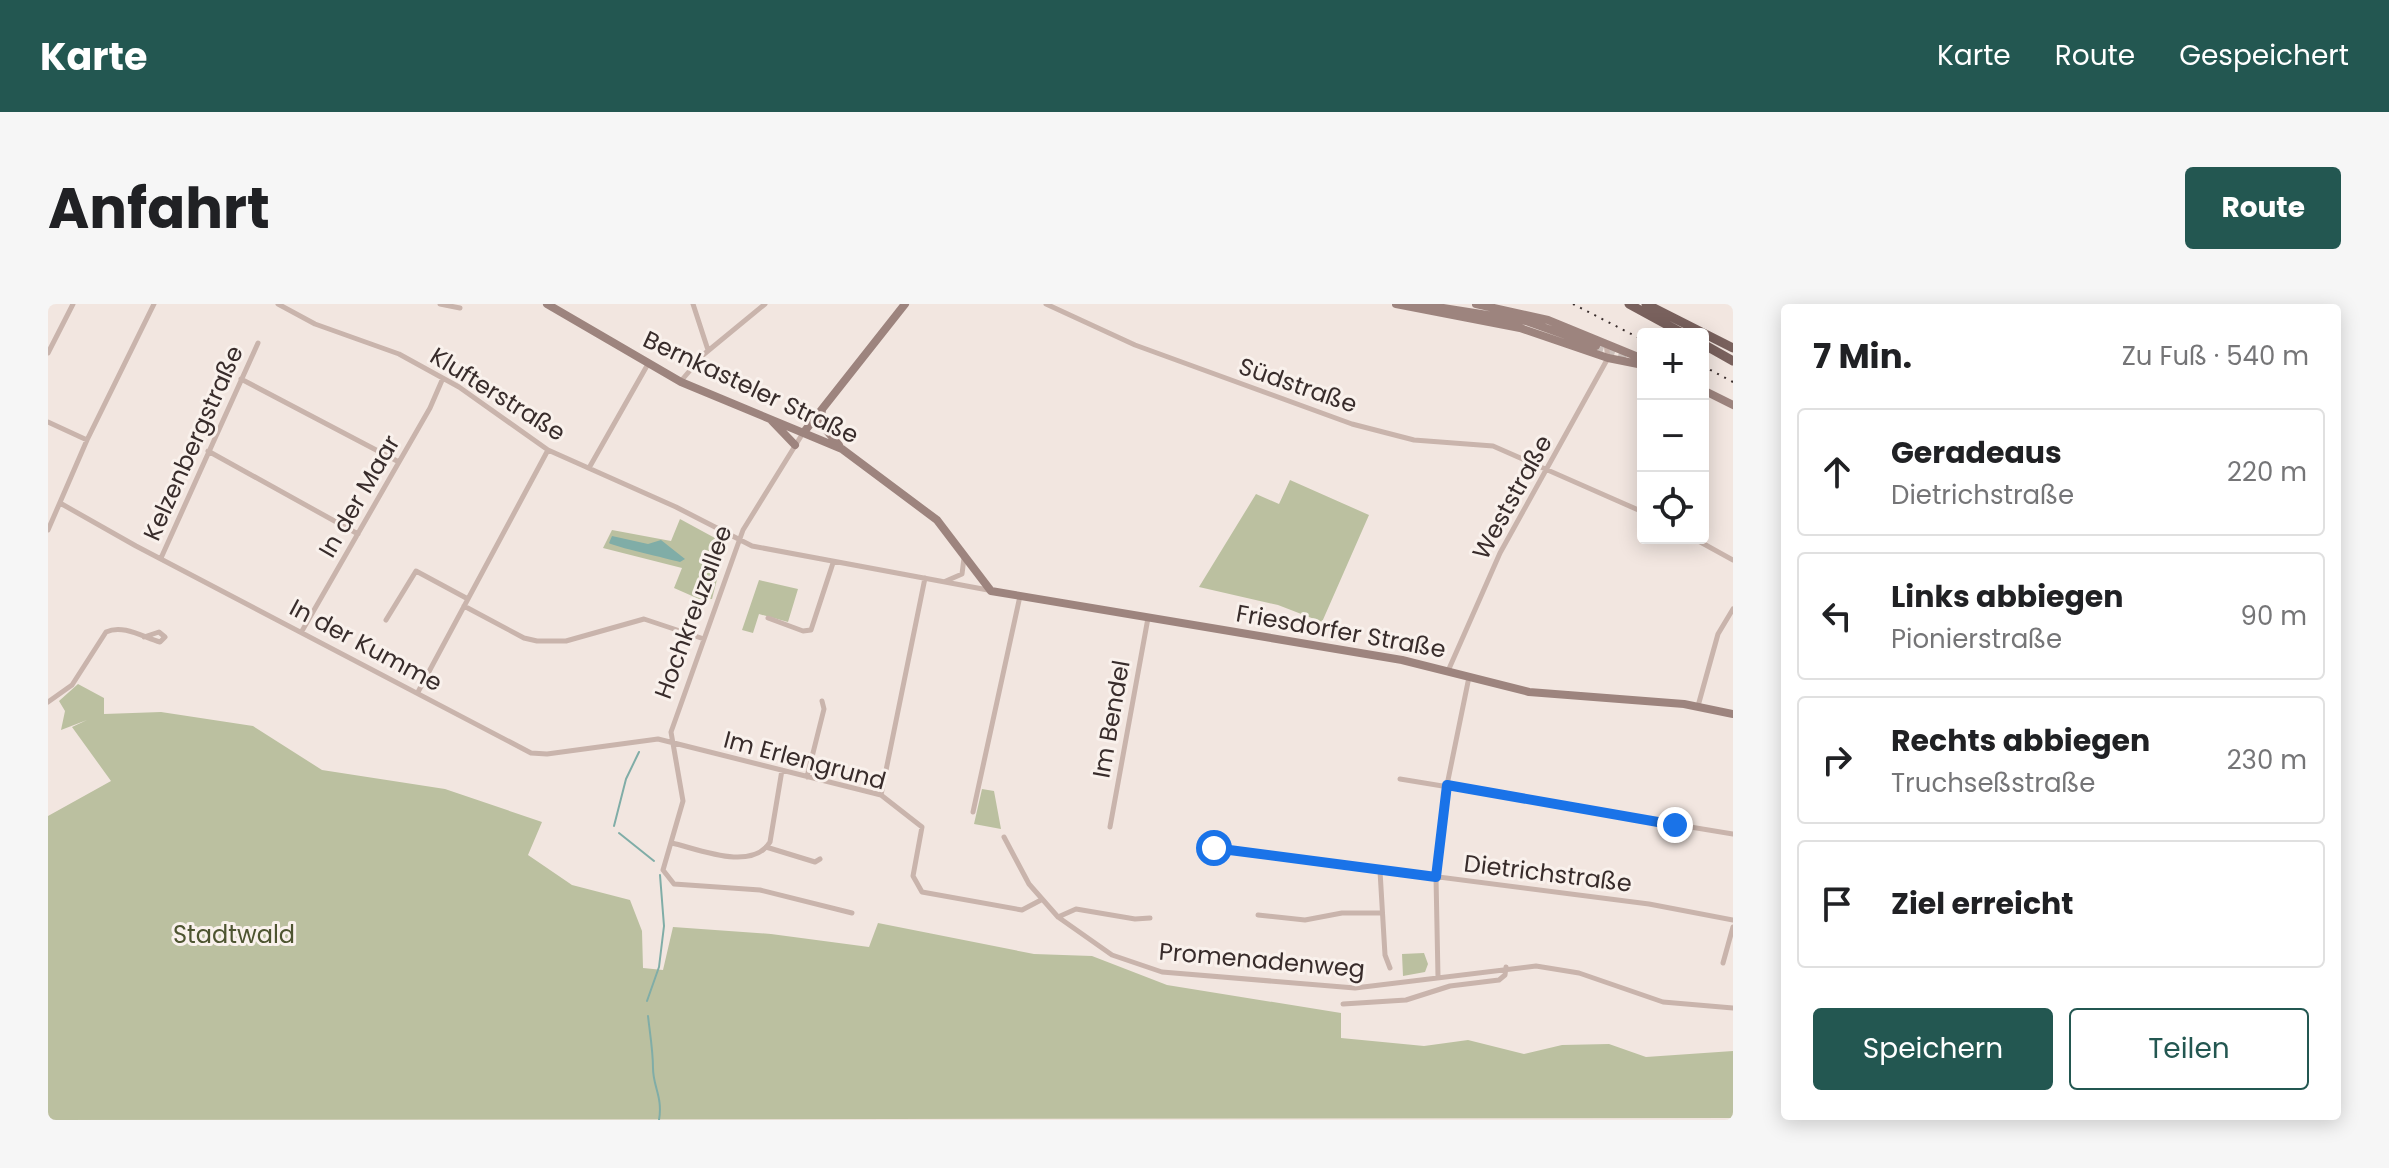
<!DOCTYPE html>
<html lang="de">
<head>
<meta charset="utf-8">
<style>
  :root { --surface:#fff; --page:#f6f6f6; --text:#202124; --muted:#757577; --line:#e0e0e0; --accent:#235751 }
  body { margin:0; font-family:Poppins,sans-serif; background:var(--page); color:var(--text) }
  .controls { position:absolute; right:24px; top:24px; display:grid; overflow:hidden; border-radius:8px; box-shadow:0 4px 20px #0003 }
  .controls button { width:72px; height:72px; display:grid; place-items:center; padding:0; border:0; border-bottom:2px solid var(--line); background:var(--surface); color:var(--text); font:40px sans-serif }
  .stop { position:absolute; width:24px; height:24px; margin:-18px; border:6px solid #1a73e8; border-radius:50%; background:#fff }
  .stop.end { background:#1a73e8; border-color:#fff; box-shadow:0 2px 8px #0008 }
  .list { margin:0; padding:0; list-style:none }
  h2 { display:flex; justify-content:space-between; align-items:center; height:104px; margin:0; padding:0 32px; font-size:34px }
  h2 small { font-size:26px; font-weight:400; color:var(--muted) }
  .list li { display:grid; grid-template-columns:52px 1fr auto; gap:24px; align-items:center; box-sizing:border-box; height:128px; margin:0 16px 16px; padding:0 16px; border:2px solid var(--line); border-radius:8px }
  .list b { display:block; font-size:30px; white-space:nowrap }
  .list p { margin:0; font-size:26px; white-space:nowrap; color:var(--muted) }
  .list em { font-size:26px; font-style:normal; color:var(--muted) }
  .actions { display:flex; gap:16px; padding:24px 32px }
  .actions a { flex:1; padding:18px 0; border:2px solid var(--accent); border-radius:8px; text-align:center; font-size:28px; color:var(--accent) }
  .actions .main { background:var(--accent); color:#fff }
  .icon { flex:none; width:44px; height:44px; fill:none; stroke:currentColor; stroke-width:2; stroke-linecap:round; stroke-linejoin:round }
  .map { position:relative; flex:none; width:1685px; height:816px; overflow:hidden; border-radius:8px }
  header { display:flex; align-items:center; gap:48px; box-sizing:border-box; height:112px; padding:0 40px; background:var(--accent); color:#fff }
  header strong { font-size:38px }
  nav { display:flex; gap:44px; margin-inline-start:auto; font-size:28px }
  .intro { display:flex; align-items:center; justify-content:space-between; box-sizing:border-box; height:192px; padding:0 48px }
  h1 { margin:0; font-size:56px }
  .button { padding:20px 36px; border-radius:8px; background:var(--accent); color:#fff; font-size:28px; font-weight:700 }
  main { display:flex; gap:48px; padding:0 48px }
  aside { flex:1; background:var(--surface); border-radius:8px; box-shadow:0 4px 20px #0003 }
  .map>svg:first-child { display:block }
  .green { fill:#bbc0a0 }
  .water { fill:#80ada7 }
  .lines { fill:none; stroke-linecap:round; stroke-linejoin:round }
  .stream { stroke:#80ada7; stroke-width:2 }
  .secondary-tunnel { stroke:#cdc1bc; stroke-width:8; stroke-dasharray:8 4; stroke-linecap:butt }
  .street { stroke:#c9b4ac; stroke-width:5 }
  .secondary { stroke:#9d847e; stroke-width:8 }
  .primary { stroke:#79615d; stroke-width:9 }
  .rail { stroke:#382c2b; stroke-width:2; stroke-dasharray:2 6; stroke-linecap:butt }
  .route { stroke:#1a73e8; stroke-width:10 }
  .labels { text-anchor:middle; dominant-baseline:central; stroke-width:6; stroke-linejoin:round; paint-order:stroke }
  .street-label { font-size:24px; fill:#382c2b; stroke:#f9f1ec }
  .park-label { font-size:24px; fill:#4d5430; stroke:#f9f1ec }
</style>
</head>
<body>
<header>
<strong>Karte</strong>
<nav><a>Karte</a><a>Route</a><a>Gespeichert</a></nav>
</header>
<div class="intro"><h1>Anfahrt</h1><a class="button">Route</a></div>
<main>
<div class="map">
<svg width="1685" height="816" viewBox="0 0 1685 816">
  <rect width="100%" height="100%" fill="#f2e6e0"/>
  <path class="green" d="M 1242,176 L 1321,211 L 1274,318 L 1230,301 L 1151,283 L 1208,190 L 1231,200 Z
    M 632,215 L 678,240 L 664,295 L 651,295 L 626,284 L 634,264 L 555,244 L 564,226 L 623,237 Z
    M 711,276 L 750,285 L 740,318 L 711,310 L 705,329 L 694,326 Z
    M 30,380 L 56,394 L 56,410 L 113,408 L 205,422 L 274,466 L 397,485 L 494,518 L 480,551 L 524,581 L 582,596 L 594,627 L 595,664 L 615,666 L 625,623 L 723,630 L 821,643 L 830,619 L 986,650 L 1044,652 L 1119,681 L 1293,709 L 1293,734 L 1376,742 L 1420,736 L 1476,750 L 1514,741 L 1561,740 L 1598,753 L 1685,747 L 1685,814 L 0,816 L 0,512 L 63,477 L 24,423 L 39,416 L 13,426 L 17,407 L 11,397 Z
    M 934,485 L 946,487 L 953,525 L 926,520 Z
    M 1376,649 L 1380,660 L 1377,668 L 1355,672 L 1354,650 Z"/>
  <path class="water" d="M 564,232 L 600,240 L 613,236 L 637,255 L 632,258 C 621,255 564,242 561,239 Z"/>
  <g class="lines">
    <path class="stream" d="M 566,522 L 578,475 L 591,448
      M 571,529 L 606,557
      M 599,697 L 611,663 L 616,622 L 612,571
      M 600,712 C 602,730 605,747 605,764 C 605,783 615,793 611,816"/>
    <path class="secondary-tunnel" d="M 1548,42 L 1585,54"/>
    <path class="street" d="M 230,0 L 267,20 L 351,50 L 411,83 L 500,146 L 628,203 L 704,242 L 940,286
      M 392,0 L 412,4
      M 645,0 L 660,46
      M 998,0 L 1087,41 L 1304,120 L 1366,136 L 1445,142 L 1595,208
      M 0,49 L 25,0
      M 193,75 L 351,158
      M 633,77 L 655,51 L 717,0
      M 0,118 L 39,136
      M 755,129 L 695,226 L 623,428 L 635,497 L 615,566 L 626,580 L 712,586 L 804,609
      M 160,147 L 310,230
      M 541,164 L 600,60
      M 12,199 L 88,242 L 483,449 L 499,450 L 610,435 L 833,491 L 874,523 L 865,572 L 874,588 L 974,606 L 993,596
      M 0,226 L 39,136 L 106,0
      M 1645,234 L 1685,256
      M 113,254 L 210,39
      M 898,277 L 914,270 L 916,254
      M 416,302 L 476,334 L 489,337 L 518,337 L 596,315 L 656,335
      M 720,314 L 755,327 L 763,326 L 785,259
      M 338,316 L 368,267 L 420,295
      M 254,327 L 382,104 L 395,74
      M 1400,367 L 1452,249 L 1560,54 L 1558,40
      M 370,388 L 500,146
      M 0,398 L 24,381 L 58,328 C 75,320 95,333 112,338 L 117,333 L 111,328 L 96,333
      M 1650,402 L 1670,330 L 1685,305
      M 759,473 L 776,405 L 774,397
      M 1352,475 L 1685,530
      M 833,491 L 877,274
      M 925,508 L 972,292
      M 1062,523 L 1100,314
      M 956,533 L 981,580 L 1010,613 L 1064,651 L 1114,668 L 1307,684 L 1488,662 L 1531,669 L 1615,698 L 1685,704
      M 624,539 C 650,545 704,568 722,538 L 734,466
      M 718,543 L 767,558 L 772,555
      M 1166,544 L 1601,600 L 1685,616
      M 1332,567 L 1337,651 L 1342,664
      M 1210,611 L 1257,616 L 1294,609 L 1334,609
      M 1010,613 L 1028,605 L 1087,615 L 1102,614
      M 1675,659 L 1685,623
      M 1390,673 L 1388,573 L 1399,481 L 1421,373
      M 1295,700 L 1358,696 L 1402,682 L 1451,676 L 1457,671 L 1458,663"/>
    <path class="secondary" d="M 499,0 L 633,78 L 794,145 L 889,216 L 943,287 L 1354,356 L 1481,388 L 1636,400 L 1685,410
      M 1348,0 L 1472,24 L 1560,54 L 1595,61
      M 1370,0 L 1478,17 L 1548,42
      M 1428,0 L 1500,16 L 1595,55
      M 1655,86 L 1685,101
      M 774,106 L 772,119 L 791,141
      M 724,117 L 747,141
      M 756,128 L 857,0"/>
    <path class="primary" d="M 1581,0 L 1636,30
      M 1598,0 L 1685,44
      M 1655,40 L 1685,57"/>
    <path class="rail" d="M 1525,0 L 1595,36
      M 1655,62 L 1685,78"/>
  </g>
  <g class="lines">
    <path class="route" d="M 1166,544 L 1388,573 L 1399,481 L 1627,521"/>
  </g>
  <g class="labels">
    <g class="street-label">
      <text transform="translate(1250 81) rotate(19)">Südstraße</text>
      <text transform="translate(703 83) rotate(25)">Bernkasteler Straße</text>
      <text transform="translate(450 90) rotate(32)">Klufterstraße</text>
      <text transform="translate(145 139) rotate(-66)">Kelzenbergstraße</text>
      <text transform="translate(311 192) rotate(-60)">In der Maar</text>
      <text transform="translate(1464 193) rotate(-61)">Weststraße</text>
      <text transform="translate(645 308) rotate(-70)">Hochkreuzallee</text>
      <text transform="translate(1293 327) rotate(10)">Friesdorfer Straße</text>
      <text transform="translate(318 341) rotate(28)">In der Kumme</text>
      <text transform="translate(1063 415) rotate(-80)">Im Bendel</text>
      <text transform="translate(757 456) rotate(15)">Im Erlengrund</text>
      <text transform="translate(1500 569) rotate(7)">Dietrichstraße</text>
      <text transform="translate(1214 656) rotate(5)">Promenadenweg</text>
    </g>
    <g class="park-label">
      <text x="186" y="630">Stadtwald</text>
    </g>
  </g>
</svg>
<div class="controls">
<button>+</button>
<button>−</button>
<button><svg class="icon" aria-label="locate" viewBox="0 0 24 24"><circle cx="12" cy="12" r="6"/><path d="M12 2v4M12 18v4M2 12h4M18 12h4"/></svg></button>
</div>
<div class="stop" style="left:1166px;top:544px"></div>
<div class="stop end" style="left:1627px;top:521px"></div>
</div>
<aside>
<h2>7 Min.<small>Zu Fuß · 540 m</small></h2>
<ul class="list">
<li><svg class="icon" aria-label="ahead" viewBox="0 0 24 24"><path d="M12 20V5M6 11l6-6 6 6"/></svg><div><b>Geradeaus</b><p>Dietrichstraße</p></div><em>220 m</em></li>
<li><svg class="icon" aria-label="left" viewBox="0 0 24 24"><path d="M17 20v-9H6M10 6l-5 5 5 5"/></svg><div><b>Links abbiegen</b><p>Pionierstraße</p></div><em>90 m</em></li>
<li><svg class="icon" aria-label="right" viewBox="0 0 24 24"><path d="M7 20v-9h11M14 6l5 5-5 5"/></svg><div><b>Rechts abbiegen</b><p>Truchseßstraße</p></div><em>230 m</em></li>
<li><svg class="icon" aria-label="arrive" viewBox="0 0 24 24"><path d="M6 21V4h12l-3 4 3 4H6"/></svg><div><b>Ziel erreicht</b></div></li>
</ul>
<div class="actions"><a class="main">Speichern</a><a>Teilen</a></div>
</aside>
</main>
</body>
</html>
